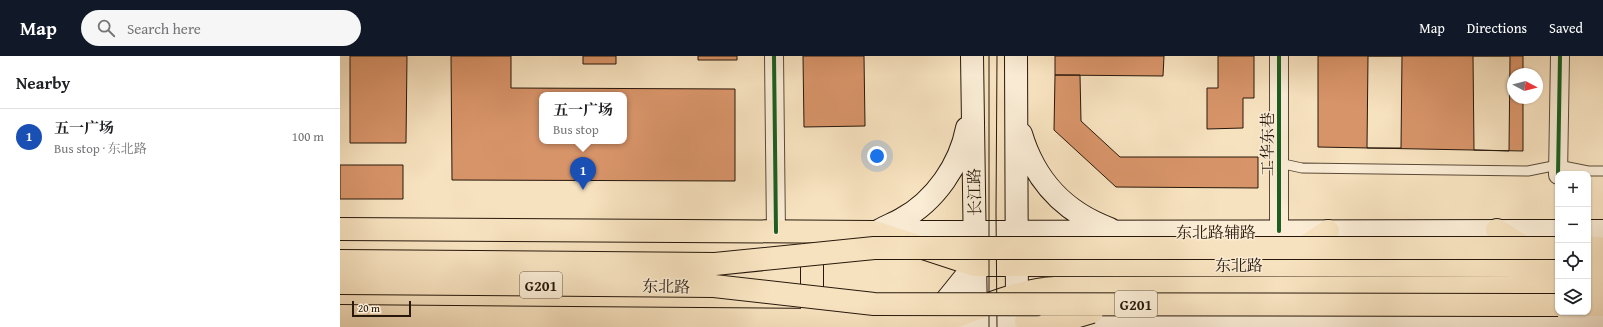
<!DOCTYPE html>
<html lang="en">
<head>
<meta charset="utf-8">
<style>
  :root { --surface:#fff; --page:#f6f6f6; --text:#202124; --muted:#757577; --line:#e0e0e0; --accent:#111827 }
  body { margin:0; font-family:"Gentium Book Plus","Noto Serif SC",serif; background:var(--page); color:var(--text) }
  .controls { position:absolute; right:12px; bottom:12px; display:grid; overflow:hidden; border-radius:8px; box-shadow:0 1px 3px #0004 }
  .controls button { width:36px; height:36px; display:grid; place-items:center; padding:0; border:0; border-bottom:1px solid var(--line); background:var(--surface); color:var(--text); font:20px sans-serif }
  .compass { position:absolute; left:1167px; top:12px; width:36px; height:36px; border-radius:50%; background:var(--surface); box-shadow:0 1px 3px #0004; rotate:97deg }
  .scale { position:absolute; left:12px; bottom:10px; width:59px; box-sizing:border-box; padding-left:4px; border:2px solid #27180b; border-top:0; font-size:11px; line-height:14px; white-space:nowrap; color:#27180b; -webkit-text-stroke:3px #faecd5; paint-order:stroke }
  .you { position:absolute; left:537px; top:100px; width:14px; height:14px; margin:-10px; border:3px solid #fff; border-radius:50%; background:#1a73e8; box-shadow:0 0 0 6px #1a73e833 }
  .badge { display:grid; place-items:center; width:26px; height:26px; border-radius:50%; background:var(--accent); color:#fff; font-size:13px; font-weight:700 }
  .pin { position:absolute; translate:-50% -33px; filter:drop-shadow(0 1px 2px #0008) }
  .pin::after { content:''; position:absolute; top:21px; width:14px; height:12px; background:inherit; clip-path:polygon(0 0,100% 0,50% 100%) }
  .popup { position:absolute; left:199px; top:36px; width:88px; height:52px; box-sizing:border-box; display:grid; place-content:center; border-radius:8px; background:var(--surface); filter:drop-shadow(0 1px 3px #0005); font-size:13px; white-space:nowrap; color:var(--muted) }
  .popup b { font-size:15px; color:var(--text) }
  .popup::after { content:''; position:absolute; left:50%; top:100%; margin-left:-8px; border:8px solid transparent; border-top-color:var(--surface) }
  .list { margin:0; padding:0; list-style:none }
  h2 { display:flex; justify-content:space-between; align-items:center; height:52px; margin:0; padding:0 16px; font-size:17px }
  h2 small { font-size:13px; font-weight:400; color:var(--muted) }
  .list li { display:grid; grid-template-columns:26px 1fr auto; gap:12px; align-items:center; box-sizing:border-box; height:56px; padding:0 16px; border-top:1px solid var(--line) }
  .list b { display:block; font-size:15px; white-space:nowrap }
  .list p { margin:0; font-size:13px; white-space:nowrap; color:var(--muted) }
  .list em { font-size:13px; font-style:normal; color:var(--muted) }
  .icon { flex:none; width:22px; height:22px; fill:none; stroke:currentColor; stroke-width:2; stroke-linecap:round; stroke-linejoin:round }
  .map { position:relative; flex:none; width:1263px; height:271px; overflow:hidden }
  header { display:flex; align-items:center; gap:24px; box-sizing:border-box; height:56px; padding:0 20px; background:var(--accent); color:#fff }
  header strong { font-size:19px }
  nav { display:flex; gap:22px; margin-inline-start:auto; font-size:14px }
  .search { width:280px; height:36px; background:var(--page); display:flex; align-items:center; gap:10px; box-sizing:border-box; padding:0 14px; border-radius:22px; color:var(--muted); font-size:15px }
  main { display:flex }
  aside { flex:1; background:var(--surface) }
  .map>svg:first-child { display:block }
  .building { fill:#d89469; stroke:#27180b; fill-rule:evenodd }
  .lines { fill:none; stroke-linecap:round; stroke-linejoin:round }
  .service-casing { stroke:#5b4a38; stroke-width:11 }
  .minor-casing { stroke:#5b4a38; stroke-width:20 }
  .secondary-casing { stroke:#27180b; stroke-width:24 }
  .primary-casing { stroke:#27180b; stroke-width:24 }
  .trunk-casing { stroke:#27180b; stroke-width:24 }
  .service { stroke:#faecd5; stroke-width:9 }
  .minor { stroke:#faecd5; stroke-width:18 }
  .secondary { stroke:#faecd5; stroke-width:22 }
  .primary { stroke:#f7e2bf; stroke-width:22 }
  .trunk { stroke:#f7e2bf; stroke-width:22 }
  .tram { stroke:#27180b; stroke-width:1 }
  .trunk-bridge-casing { stroke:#27180b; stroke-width:24; stroke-linecap:butt }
  .trunk-bridge { stroke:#f7e2bf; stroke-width:22 }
  .cycleway-casing { stroke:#faecd5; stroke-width:6 }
  .cycleway { stroke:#1b5e20; stroke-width:4 }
  .labels { text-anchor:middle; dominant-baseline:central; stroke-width:3; stroke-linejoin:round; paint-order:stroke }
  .shield { fill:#faecd5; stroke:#665848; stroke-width:1 }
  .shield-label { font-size:15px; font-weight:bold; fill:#27180b }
  .street-label { font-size:16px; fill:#27180b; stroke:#faecd5 }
</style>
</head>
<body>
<header>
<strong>Map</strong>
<div class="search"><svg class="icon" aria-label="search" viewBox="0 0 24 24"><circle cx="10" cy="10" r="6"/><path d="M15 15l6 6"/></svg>Search here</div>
<nav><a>Map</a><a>Directions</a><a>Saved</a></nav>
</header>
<main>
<aside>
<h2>Nearby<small></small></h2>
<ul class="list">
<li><span class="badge" style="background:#1a4fb4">1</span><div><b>五一广场</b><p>Bus stop · 东北路</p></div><em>100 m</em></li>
</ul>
</aside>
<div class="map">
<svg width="1263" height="271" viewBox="0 0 1263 271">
  <rect width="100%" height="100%" fill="#f7e2bf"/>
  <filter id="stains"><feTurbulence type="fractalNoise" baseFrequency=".005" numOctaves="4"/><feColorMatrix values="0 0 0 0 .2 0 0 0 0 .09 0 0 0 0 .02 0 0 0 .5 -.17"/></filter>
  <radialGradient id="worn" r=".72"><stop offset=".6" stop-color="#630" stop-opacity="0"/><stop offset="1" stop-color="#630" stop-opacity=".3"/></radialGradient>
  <path class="building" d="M 10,0 L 67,0 L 66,87 L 10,87 Z
    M 111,0 L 171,0 L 171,32 L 395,33 L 395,125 L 112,124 ZM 202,39 L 284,39 L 284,85 L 202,85 Z
    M 243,0 L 276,0 L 276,8 L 243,8 Z
    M 358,0 L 397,0 L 397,4 L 358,4 Z
    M 463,0 L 524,0 L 525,70 L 464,71 Z
    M 715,0 L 824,0 L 823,20 L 715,19 Z
    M 878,0 L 914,0 L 914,42 L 903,42 L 903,72 L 867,73 L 867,32 L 878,32 Z
    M 978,0 L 1183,0 L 1183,18 L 1173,18 L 1173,42 L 1183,42 L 1183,95 L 978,91 Z
    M 1028,0 L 1062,0 L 1061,92 L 1027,92 Z
    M 1133,0 L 1170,0 L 1169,95 L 1134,94 Z
    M 715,19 L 740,19 L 741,65 L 780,101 L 918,101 L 918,132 L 776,131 L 714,74 Z
    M 0,109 L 63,109 L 63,143 L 0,143 Z"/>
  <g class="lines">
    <defs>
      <path id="service" d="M 939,107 L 962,112 L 1188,115 L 1218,109 L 1248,115 L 1263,115"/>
      <path id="minor" d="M 434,0 L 436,176
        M 1218,119 L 1220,0
        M 939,175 L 939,0"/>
      <path id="secondary" d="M 632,0 L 636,267
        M 676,0 L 677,257
        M 681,78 C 695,125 724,156 770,173
        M 540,174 C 547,170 555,167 562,163 C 595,145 620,109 627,72
        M 1248,175 L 1263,175
        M 539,176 L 1218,175
        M 593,261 L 635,209
        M 604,265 L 1263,266"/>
      <path id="primary" d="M 0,173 L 534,176 L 635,209 L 1218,210
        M 1157,174 L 1193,197
        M 954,198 L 988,175
        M 1248,210 L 1263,210
        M 1248,232 L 1263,232
        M 472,259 L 472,180
        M 0,260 L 603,265 C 639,253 677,234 715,232 L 1218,232
        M 686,265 L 716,241"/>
      <path id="trunk" d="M 1248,192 L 1263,192
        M 0,205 L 375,208
        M 0,227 L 374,230
        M 1248,249 L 1263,249"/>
    </defs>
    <use href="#service" class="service-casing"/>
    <use href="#minor" class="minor-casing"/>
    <use href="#secondary" class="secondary-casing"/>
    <use href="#primary" class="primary-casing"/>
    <use href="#trunk" class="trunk-casing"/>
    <use href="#service" class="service"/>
    <use href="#minor" class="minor"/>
    <use href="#secondary" class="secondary"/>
    <use href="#primary" class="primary"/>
    <use href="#trunk" class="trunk"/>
    <path class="tram" d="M 649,0 L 649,271
      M 657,271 L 656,156 L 657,0"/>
    <defs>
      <path id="trunk-bridge" d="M 375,208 L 534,192 L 1218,192
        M 374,230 L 534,248 L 1218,249
        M 701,271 L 752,256"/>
    </defs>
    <use href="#trunk-bridge" class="trunk-bridge-casing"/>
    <use href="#trunk-bridge" class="trunk-bridge"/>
    <defs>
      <path id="cycleway" d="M 434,0 L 436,176
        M 1218,119 L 1220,0
        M 939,175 L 939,0"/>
    </defs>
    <use href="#cycleway" class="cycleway-casing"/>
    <use href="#cycleway" class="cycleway"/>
  </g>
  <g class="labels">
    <g class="shield">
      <rect x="180" y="216" width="42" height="26" rx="3"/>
      <rect x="775" y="235" width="42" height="26" rx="3"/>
    </g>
    <g class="shield-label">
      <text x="201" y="229">G201</text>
      <text x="796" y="248">G201</text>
    </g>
    <g class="street-label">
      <text transform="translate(927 88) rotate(-90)">工华东巷</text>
      <text transform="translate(634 136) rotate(-91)">长江路</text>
      <text x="876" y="176">东北路辅路</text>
      <text x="899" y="209">东北路</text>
      <text transform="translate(326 230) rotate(1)">东北路</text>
    </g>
  </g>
  <rect width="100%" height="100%" filter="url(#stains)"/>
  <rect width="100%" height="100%" fill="url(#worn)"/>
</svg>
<div class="controls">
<button>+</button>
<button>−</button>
<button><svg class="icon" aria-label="locate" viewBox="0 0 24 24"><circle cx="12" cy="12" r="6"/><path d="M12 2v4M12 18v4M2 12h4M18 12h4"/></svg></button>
<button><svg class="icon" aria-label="layers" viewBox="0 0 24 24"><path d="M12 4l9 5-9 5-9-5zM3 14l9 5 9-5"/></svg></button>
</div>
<svg class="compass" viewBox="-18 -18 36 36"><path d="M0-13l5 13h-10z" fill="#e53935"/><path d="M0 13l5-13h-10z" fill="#757577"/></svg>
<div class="scale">20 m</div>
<div class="you"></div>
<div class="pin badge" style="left:243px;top:134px;background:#1a4fb4">1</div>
<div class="popup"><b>五一广场</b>Bus stop</div>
</div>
</main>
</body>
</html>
